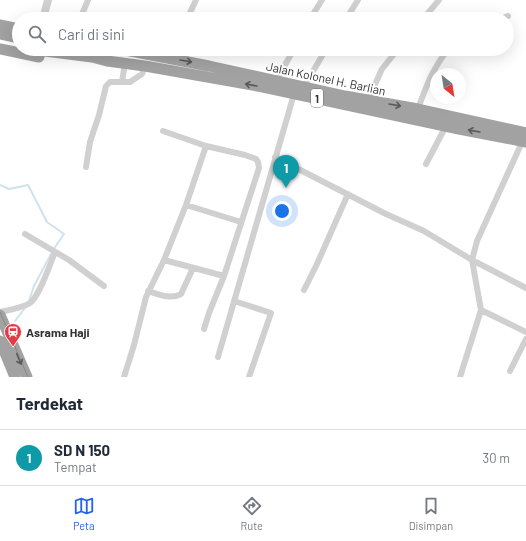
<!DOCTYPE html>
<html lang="id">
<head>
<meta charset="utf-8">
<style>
  :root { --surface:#fff; --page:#f2f2f3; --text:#1f2937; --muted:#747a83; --line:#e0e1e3; --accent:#2563eb }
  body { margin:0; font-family:Barlow,sans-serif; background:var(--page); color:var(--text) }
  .compass { position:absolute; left:430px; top:68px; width:36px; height:36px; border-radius:50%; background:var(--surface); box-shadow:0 4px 16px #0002; rotate:150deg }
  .you { position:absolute; left:282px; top:211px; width:14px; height:14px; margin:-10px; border:3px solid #fff; border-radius:50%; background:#1a73e8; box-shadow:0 0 0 6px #1a73e833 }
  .badge { display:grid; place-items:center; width:26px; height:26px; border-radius:50%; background:var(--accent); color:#fff; font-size:13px; font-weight:700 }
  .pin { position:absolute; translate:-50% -33px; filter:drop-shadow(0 1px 2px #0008) }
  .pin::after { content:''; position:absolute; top:21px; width:14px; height:12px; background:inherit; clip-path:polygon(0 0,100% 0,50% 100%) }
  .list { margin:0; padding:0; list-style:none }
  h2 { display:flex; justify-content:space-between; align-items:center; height:52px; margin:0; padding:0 16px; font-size:17px }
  h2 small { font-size:13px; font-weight:400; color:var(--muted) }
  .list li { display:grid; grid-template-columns:26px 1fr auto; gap:12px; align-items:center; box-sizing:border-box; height:56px; padding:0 16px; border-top:1px solid var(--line) }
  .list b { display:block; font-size:15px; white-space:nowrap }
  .list p { margin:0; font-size:13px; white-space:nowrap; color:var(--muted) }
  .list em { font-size:13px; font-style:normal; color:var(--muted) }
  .icon { flex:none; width:22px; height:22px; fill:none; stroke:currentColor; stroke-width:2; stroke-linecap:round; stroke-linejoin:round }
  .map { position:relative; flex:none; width:526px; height:377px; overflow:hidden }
  .search { position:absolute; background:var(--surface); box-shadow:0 4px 16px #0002; left:12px; right:12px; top:12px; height:44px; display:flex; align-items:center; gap:10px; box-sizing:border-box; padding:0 14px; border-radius:22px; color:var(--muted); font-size:15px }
  .sheet { height:108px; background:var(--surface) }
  nav { display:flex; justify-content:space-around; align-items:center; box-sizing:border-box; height:56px; border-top:1px solid var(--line); background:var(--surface); font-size:11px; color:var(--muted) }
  nav a { display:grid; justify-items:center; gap:2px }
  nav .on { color:var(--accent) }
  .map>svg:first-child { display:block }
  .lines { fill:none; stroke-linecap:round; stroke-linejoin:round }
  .stream { stroke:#cfe2ee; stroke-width:2 }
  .minor { stroke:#d0d0d0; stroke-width:6 }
  .tertiary { stroke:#d0d0d0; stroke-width:8 }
  .trunk { stroke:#a2a2a2; stroke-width:11 }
  .tram { stroke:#888; stroke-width:1 }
  .oneway { stroke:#5a5a5a }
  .labels { text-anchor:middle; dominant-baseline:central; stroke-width:4; stroke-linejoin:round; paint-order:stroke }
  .shield { fill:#fff; stroke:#707070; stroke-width:1 }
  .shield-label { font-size:11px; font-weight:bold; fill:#333 }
  .street-label { font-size:12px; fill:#333; stroke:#fff }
  .poi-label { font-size:12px; font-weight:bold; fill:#333; stroke:#fff; text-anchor:start }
</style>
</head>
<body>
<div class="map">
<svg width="526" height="377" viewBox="0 0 526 377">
  <rect width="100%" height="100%" fill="#fff"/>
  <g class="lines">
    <path class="stream" d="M 0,185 L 9,189 L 28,185 L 47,222 L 64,234 L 53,250
      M 29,301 L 34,286 L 51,254
      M 15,321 L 25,308"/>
    <path class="minor" d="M 80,19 L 88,0
      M 187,19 L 196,0
      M 310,19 L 322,0
      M 346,19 L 358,0
      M 423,19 L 439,0
      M 501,19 L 508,16
      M 169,58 L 173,49
      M 276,81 L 294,49
      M 122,82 L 125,63
      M 304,87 L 326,49
      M 368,100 L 382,69 L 398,49
      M 418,109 C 425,89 434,65 449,49
      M 163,131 L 206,146 L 245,155 L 256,159 L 258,162 L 259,168 L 224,276 L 164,260 L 186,205 L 206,146
      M 275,157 L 386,214 L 424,231 L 472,260 L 526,288
      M 426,164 L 446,126
      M 86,167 L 90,142 L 99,115 L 106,86 L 110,82 L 130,82 L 142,74 L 145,66
      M 186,205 L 241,222
      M 25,234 L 69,260 L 104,286
      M 304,290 L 317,264 L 348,194
      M 148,291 C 158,294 171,300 181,294 L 193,268
      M 234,301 L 271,313 L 249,377
      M 481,310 L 526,332
      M 0,312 C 9,310 22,308 30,303 C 40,295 50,264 55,252
      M 204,329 L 209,313 L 224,276
      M 218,357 L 294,94
      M 510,371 L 526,339
      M 124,377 L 134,345 L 146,297 L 164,260
      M 460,377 L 481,310 L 472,260 L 477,241 L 523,140"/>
    <path class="tertiary" d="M 43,19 L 48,0"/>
    <path class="trunk" d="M 0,25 L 19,29
      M 0,34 L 19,38
      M 0,49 L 39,57
      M 29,49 L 92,57 L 107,61 L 145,66 L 263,87 L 459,129 L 526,142
      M 120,49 L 209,66 L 345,96 L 418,109 L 526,133
      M 0,315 L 27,377
      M 0,341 L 15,377"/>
    <path class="tram" d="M 0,312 L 28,377"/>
  </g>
  <defs><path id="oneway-shaft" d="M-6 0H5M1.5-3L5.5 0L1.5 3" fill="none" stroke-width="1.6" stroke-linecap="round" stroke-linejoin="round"/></defs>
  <g class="oneway">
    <use href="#oneway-shaft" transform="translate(186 61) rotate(10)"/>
    <use href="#oneway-shaft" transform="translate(251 85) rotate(-170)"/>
    <use href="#oneway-shaft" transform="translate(395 105) rotate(10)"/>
    <use href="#oneway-shaft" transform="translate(474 131) rotate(-170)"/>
    <use href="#oneway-shaft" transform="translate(19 359) rotate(67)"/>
  </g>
  <defs>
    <symbol id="station-pin" viewBox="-11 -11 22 30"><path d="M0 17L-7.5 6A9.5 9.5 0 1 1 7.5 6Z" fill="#e63946" stroke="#fff"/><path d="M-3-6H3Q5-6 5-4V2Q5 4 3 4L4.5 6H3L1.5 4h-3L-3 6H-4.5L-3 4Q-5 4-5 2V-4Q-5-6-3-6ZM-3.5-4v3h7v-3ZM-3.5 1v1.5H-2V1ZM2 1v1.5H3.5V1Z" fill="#fff"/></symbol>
  </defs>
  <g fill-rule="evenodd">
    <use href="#station-pin" x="3" y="322" width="20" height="27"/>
  </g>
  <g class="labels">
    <rect class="shield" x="311" y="89" width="12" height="18" rx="3"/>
    <g class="shield-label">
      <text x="317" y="98">1</text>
    </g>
    <g class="street-label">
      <text transform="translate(326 78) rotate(12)">Jalan Kolonel H. Barlian</text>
    </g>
    <g class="poi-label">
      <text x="26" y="332">Asrama Haji</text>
    </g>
  </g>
</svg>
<svg class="compass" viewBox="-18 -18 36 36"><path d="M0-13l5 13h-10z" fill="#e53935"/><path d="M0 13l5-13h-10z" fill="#747a83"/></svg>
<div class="you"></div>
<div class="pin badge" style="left:286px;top:188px;background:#0f9aa8">1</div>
<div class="search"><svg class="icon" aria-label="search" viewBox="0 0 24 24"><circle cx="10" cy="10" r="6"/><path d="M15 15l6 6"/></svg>Cari di sini</div>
</div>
<section class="sheet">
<h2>Terdekat<small></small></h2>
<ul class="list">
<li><span class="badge" style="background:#0f9aa8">1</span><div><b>SD N 150</b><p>Tempat</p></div><em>30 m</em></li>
</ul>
</section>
<nav>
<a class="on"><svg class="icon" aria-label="map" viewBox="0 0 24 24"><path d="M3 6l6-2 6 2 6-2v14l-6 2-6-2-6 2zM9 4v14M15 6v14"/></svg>Peta</a>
<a><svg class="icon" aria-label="directions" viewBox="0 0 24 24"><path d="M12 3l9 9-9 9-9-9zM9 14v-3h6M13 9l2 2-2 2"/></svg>Rute</a>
<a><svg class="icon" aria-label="saved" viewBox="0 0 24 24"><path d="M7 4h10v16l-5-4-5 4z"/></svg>Disimpan</a>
</nav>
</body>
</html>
